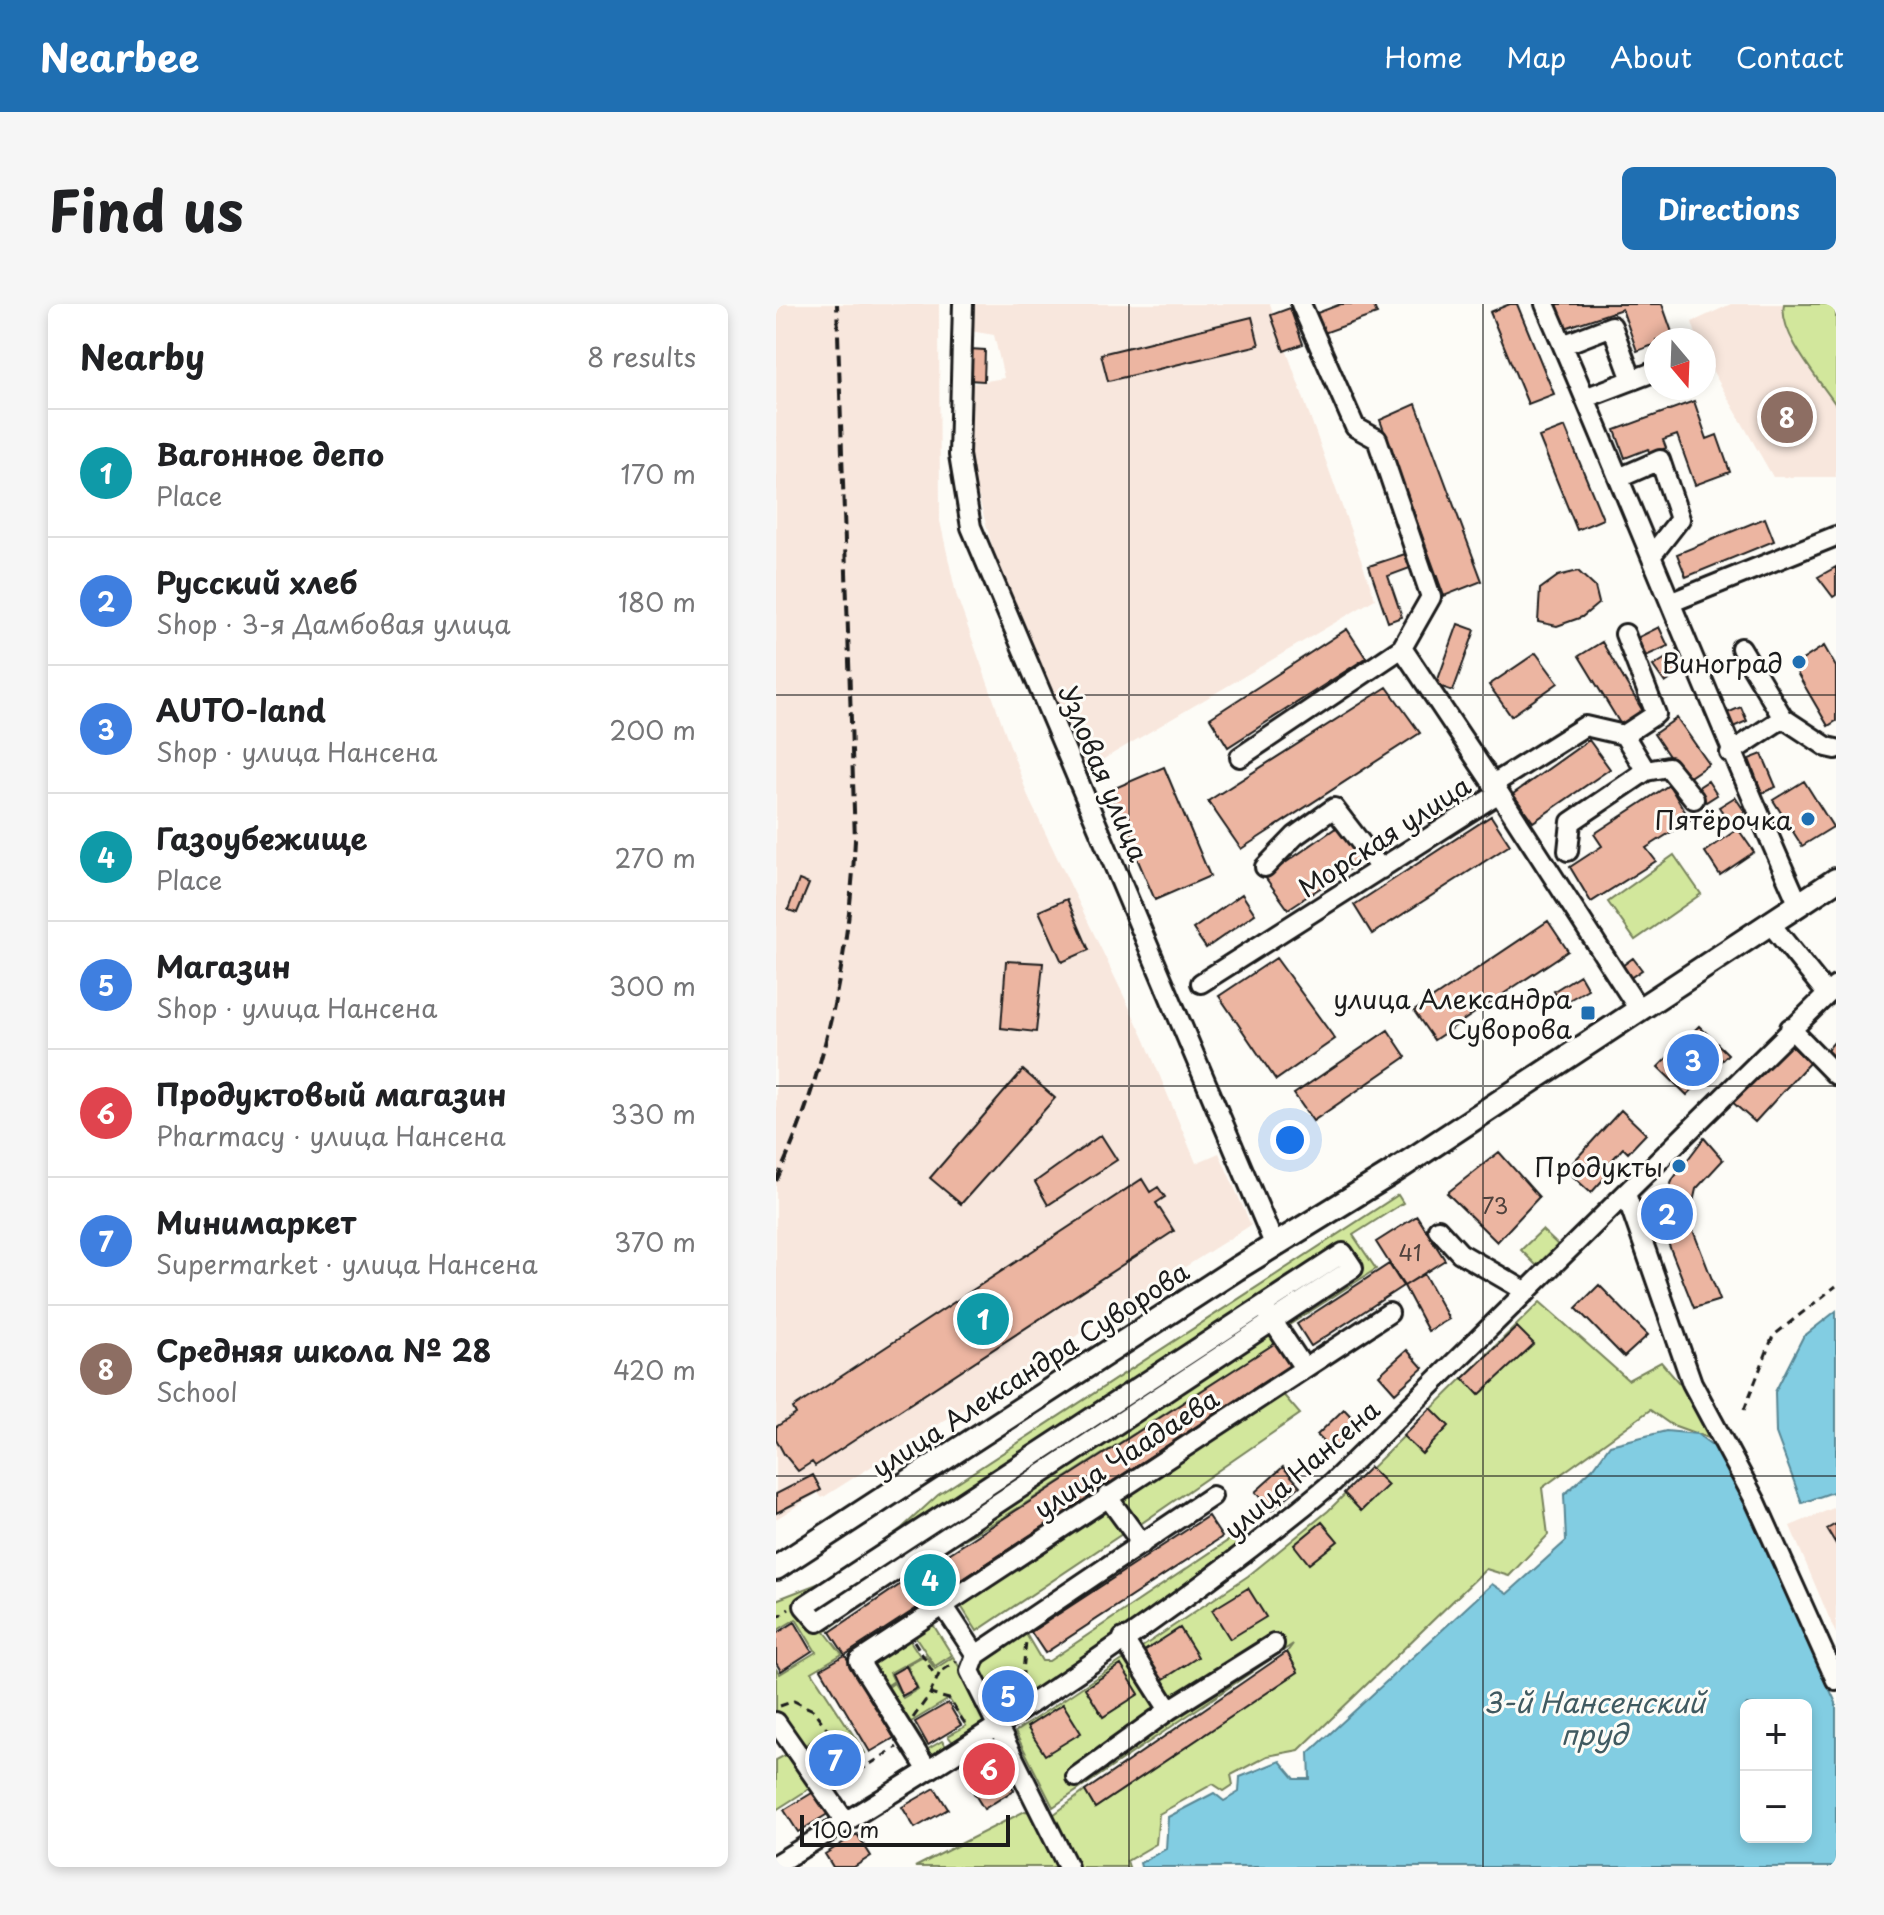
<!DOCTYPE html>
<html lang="en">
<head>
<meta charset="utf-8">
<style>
  :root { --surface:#fff; --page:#f6f6f6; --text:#202124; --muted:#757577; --line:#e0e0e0; --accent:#1f6fb2 }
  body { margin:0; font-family:"Playpen Sans",sans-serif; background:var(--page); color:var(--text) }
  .controls { position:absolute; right:24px; bottom:24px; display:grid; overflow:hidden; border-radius:12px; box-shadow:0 4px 12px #0003 }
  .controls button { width:72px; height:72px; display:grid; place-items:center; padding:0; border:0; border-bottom:2px solid var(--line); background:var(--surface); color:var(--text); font:40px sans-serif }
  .compass { position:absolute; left:868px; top:24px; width:72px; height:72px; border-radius:50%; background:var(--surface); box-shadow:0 4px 12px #0003; rotate:161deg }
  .scale { position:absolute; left:24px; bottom:20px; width:210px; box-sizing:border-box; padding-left:8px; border:4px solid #1c1c1c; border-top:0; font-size:22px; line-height:28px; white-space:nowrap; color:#1c1c1c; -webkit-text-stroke:6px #fdfcf7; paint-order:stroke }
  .you { position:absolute; left:514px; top:836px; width:28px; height:28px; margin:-20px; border:6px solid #fff; border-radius:50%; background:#1a73e8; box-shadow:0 0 0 12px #1a73e833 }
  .badge { display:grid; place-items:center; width:52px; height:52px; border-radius:50%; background:var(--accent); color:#fff; font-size:26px; font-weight:700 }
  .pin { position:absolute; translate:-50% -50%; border:4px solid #fff; box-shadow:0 2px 8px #0006 }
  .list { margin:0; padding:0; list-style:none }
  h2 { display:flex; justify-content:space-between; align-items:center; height:104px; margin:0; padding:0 32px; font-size:34px }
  h2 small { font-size:26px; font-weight:400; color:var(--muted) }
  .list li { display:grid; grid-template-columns:52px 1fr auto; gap:24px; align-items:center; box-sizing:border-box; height:128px; padding:0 32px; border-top:2px solid var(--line) }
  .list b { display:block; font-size:30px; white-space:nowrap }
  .list p { margin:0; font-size:26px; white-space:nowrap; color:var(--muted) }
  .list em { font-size:26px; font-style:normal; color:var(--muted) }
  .map { position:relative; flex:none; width:1060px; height:1563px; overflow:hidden; border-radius:12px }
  header { display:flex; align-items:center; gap:48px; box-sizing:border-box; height:112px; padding:0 40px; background:var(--accent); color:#fff }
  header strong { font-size:38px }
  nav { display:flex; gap:44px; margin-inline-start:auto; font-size:28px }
  .intro { display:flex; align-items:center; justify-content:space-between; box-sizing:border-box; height:192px; padding:0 48px }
  h1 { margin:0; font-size:56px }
  .button { padding:20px 36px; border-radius:12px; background:var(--accent); color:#fff; font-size:28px; font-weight:700 }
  main { display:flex; gap:48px; padding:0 48px }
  aside { flex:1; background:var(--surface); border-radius:12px; box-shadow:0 4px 12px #0003 }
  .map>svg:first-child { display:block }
  .built { fill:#f8e7dd }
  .green { fill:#d2e79c; stroke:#77825c; stroke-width:2 }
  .water { fill:#82cde2; stroke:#598693; stroke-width:2; fill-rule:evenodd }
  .building { fill:#ecb5a1; stroke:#1c1c1c; stroke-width:2 }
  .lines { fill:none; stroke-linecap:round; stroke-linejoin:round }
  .minor-casing { stroke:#1c1c1c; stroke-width:24 }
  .major-casing { stroke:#1c1c1c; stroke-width:28 }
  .path { stroke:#1c1c1c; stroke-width:3; stroke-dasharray:8 6; stroke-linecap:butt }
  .minor { stroke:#fdfcf7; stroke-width:18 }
  .major { stroke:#fdfcf7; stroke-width:22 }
  .rail { stroke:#1c1c1c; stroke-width:4; stroke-dasharray:12 6; stroke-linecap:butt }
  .grid { fill:none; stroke:#1c1c1c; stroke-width:2; stroke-opacity:0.55 }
  .poi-dot { fill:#1f6fb2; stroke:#fdfcf7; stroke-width:3 }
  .labels { text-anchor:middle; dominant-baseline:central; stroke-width:6; stroke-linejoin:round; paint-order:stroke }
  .number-label { font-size:22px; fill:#50423d }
  .poi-label { font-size:26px; fill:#1c1c1c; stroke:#fdfcf7; text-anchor:end }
  .street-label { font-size:26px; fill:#1c1c1c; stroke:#fdfcf7 }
  .water-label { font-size:28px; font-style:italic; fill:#405a61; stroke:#fdfcf7 }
</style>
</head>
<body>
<header>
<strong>Nearbee</strong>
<nav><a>Home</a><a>Map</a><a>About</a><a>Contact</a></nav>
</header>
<div class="intro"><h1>Find us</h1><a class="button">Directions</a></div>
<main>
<aside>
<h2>Nearby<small>8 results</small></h2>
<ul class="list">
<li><span class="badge" style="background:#0f9aa8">1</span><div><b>Вагонное депо</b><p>Place</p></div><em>170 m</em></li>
<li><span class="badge" style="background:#3f7fe0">2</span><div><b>Русский хлеб</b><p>Shop · 3-я Дамбовая улица</p></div><em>180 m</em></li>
<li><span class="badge" style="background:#3f7fe0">3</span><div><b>AUTO-land</b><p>Shop · улица Нансена</p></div><em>200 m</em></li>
<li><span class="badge" style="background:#0f9aa8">4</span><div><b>Газоубежище</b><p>Place</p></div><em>270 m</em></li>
<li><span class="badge" style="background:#3f7fe0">5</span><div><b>Магазин</b><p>Shop · улица Нансена</p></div><em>300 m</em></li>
<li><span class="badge" style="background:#e0444e">6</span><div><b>Продуктовый магазин</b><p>Pharmacy · улица Нансена</p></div><em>330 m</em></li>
<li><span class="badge" style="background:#3f7fe0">7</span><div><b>Минимаркет</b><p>Supermarket · улица Нансена</p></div><em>370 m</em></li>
<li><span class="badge" style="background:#8d6e63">8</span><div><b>Средняя школа № 28</b><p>School</p></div><em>420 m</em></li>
</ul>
</aside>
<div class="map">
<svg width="1060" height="1563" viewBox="0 0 1060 1563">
  <rect width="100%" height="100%" fill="#fdfcf7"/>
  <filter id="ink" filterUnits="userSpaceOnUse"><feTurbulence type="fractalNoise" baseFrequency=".0125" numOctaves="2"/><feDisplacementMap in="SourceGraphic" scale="16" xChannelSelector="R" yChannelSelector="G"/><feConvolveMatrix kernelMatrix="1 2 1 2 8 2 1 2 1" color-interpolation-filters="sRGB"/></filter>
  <g filter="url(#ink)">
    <path class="built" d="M 0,0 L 163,0 L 164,217 L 180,290 L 253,495 L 368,734 L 420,859 L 443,849 L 475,921 L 46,1194 L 42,1189 L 0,1215 Z
      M 196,0 L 494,0 L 599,295 L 309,466 L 218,249 L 194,162 L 193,80 L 228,74 L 218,31 L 194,27 Z
      M 955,0 L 1060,0 L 1060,173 L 997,173 L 928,52 L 928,36 L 922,36 L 916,18 Z
      M 1060,1203 L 1060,1330 L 1014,1222 Z"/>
    <path class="green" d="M 1008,0 L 1060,0 L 1060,101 C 1044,77 1002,29 1008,0 Z
      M 898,551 L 925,590 L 859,636 L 832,598 Z
      M 622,891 L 627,899 L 577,931 L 600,965 L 496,1032 L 501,1038 L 228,1213 L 124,1272 L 49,1328 L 66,1350 L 36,1368 L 89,1449 L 74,1460 L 52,1427 L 29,1441 L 0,1408 L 0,1365 L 4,1370 L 40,1348 L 20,1315 L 0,1327 L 0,1296 L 54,1275 L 126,1224 L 162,1191 Z
      M 766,926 L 782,941 L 762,963 L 745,946 Z
      M 764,998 L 852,1076 L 885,1058 L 934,1115 L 952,1141 L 894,1120 L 874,1106 L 766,1184 L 772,1231 L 733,1272 L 710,1265 L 523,1446 L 491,1452 L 455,1471 L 457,1481 L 448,1487 L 437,1480 L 383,1510 L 380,1540 L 351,1557 L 353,1563 L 139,1563 L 249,1507 L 277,1511 L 309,1487 L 319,1504 L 522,1368 L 511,1348 L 517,1340 L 277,1503 L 239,1428 L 472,1272 L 552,1207 Z
      M 505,1088 L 524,1110 L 360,1223 L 339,1193 Z
      M 330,1204 L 349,1228 L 201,1327 L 185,1302 Z
      M 456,1234 L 465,1248 L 250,1394 L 238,1379 L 215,1393 L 195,1359 L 205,1360 L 224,1348 L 221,1343 L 247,1325 L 266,1357 L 273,1357 Z
      M 153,1314 L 176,1351 L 159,1362 L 135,1326 Z
      M 129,1329 L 144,1352 L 114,1369 L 118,1377 L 104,1386 L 87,1358 Z
      M 149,1351 L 159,1365 L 177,1353 L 218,1418 L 180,1442 L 172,1432 L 190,1422 L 173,1395 L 135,1418 L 152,1445 L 166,1437 L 173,1446 L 151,1461 L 105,1388 L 118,1379 L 127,1394 L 142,1385 L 131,1361 Z
      M 13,1449 L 36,1483 L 0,1506 L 0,1456 Z"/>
    <path class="water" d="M 1060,1007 L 1060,1187 L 1026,1199 L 1000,1129 L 999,1088 L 1027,1033 Z
      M 890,1127 L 921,1130 L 944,1147 L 1060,1399 L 1060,1563 L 365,1563 L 364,1559 L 390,1545 L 392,1513 L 438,1489 L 448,1497 L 463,1488 L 464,1473 L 504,1457 L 519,1475 L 534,1475 L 533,1449 L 716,1280 L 731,1290 L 790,1237 L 788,1191 L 818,1163 L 834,1141 ZM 970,1401 L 1030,1401 L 1030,1533 L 970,1533 Z"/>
    <path class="building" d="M 565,0 L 597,0 L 601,10 L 548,29 L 541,9 Z
      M 734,0 L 741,0 L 778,90 L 752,100 L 714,8 Z
      M 781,0 L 886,0 L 898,34 L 880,36 L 880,40 L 861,47 L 846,5 L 789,24 Z
      M 514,4 L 527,40 L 508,47 L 495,11 Z
      M 476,13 L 483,41 L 332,77 L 325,50 Z
      M 193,45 L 209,46 L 208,77 L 192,76 Z
      M 918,97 L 931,135 L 941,131 L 954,168 L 919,181 L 901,131 L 887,136 L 890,144 L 874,150 L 872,145 L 849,154 L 839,126 Z
      M 640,100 L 706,277 L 668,292 L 604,116 Z
      M 789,123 L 827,215 L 801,226 L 763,133 Z
      M 989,214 L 998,237 L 910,273 L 901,250 Z
      M 629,250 L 634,264 L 612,272 L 626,313 L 612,318 L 593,262 Z
      M 1060,263 L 1060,291 L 1057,293 L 1042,273 Z
      M 802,267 L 819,283 L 823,299 L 806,313 L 781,322 L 762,318 L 764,285 L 782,272 Z
      M 682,320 L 699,326 L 677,387 L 660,381 Z
      M 883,323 L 892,342 L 870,352 L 861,334 Z
      M 571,325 L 590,354 L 452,443 L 434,414 Z
      M 826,338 L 871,414 L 848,426 L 803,352 Z
      M 1048,342 L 1060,363 L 1060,417 L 1052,422 L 1017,362 Z
      M 760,349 L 782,379 L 735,412 L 713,381 Z
      M 895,351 L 906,368 L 889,379 L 877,362 Z
      M 611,383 L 644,429 L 465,545 L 432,497 Z
      M 965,403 L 971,417 L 950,426 L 944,412 Z
      M 901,414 L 933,460 L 909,476 L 878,430 Z
      M 813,436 L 834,465 L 757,518 L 737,490 Z
      M 986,450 L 1000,483 L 986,489 L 973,455 Z
      M 388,463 L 434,572 L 379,596 L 332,487 Z
      M 932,477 L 941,491 L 930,498 L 921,484 Z
      M 1028,477 L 1057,523 L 1026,542 L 997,496 Z
      M 893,481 L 914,516 L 870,544 L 880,557 L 815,598 L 794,563 L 826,542 L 818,530 Z
      M 959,493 L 969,508 L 953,518 L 943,503 Z
      M 715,512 L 734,541 L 596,630 L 578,601 Z
      M 564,521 L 587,556 L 512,605 L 489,573 Z
      M 962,525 L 978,548 L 944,571 L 929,548 Z
      M 23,576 L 33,580 L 21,609 L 12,606 Z
      M 466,590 L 479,610 L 430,644 L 417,625 Z
      M 291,595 L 313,646 L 286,658 L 263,607 Z
      M 772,617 L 792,647 L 658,736 L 638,707 Z
      M 500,654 L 559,735 L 500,776 L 443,692 Z
      M 857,654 L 866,666 L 854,674 L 846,662 Z
      M 230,657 L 267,659 L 260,728 L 225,724 Z
      M 804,671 L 812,685 L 786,700 L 778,687 Z
      M 923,722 L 952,750 L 911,791 L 882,763 Z
      M 612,726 L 630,753 L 537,817 L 518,790 Z
      M 1060,736 L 1060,759 L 1049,748 Z
      M 1010,737 L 1034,758 L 979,818 L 955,797 Z
      M 247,766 L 279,794 L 185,900 L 154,874 Z
      M 845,806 L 870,830 L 852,849 L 847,844 L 828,865 L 833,869 L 815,889 L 790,866 Z
      M 325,831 L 341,856 L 272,901 L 259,878 Z
      M 928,834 L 947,856 L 920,885 L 913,916 L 944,996 L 918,1004 L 887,926 L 891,889 L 897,875 Z
      M 723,848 L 763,893 L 721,938 L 671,889 Z
      M 366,875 L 374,888 L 382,883 L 389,893 L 380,899 L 398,927 L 39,1162 L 36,1158 L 22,1167 L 8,1150 L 0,1135 L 0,1123 L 20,1110 L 17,1104 Z
      M 641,912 L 669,956 L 628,982 L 600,938 Z
      M 613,960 L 627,982 L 535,1042 L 521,1020 Z
      M 648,970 L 673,1015 L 652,1027 L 628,982 Z
      M 823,981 L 872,1031 L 848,1053 L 800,1004 Z
      M 741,1023 L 758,1040 L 703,1091 L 687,1074 Z
      M 501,1038 L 516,1060 L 184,1277 L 168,1253 Z
      M 631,1046 L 647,1064 L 619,1089 L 603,1071 Z
      M 655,1104 L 673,1122 L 646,1150 L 627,1132 Z
      M 568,1105 L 584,1122 L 557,1147 L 541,1131 Z
      M 507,1163 L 524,1182 L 496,1206 L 479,1188 Z
      M 594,1163 L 612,1181 L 585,1207 L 568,1189 Z
      M 37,1171 L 45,1186 L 0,1209 L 0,1190 Z
      M 432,1212 L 446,1233 L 269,1349 L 255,1328 Z
      M 546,1218 L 562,1237 L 533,1260 L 518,1241 Z
      M 1060,1220 L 1060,1240 L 1051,1225 Z
      M 165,1249 L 183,1277 L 143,1303 L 125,1275 Z
      M 125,1280 L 141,1304 L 69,1351 L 54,1328 Z
      M 472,1284 L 490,1313 L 454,1335 L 436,1306 Z
      M 19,1318 L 36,1347 L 5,1367 L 0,1359 L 0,1330 Z
      M 404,1324 L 422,1353 L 386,1376 L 368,1347 Z
      M 511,1348 L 522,1368 L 319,1504 L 309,1487 Z
      M 69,1351 L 118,1434 L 94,1448 L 45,1365 Z
      M 345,1361 L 363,1390 L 327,1413 L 309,1384 Z
      M 130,1362 L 141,1384 L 126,1392 L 116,1370 Z
      M 238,1384 L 243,1390 L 226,1401 L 221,1394 Z
      M 172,1399 L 185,1421 L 152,1441 L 139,1418 Z
      M 287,1400 L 305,1429 L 269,1451 L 251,1423 Z
      M 52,1431 L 79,1472 L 66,1481 L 38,1439 Z
      M 218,1455 L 238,1486 L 208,1505 L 189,1475 Z
      M 159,1484 L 172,1505 L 139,1524 L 126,1503 Z
      M 41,1486 L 55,1508 L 22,1528 L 8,1506 Z
      M 81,1530 L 95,1552 L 78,1563 L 57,1563 L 49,1550 Z"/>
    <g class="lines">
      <defs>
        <path id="minor" d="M 187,0 L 183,151 L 195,223 L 499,942
          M 769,0 C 855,199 934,401 1022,599
          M 787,41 L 836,22 L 856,76
          M 809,94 L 880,67
          M 843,174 L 884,156 L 904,215 L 876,251
          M 896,298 L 1060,232
          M 626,344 L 723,489
          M 965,344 L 1007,414
          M 848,431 L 880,410 L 849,330
          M 954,449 L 1007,414 L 1051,443 L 1060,445
          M 464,453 L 626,344 L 655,293 L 601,135 L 579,123 L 525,0
          M 717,480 L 809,422 L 848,431 L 870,467 L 892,463 L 918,495
          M 792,547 L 795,518 L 870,467
          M 489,563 L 519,532 L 558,504 L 605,565
          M 993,618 L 1051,690
          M 425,679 L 723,489 L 862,704
          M 1014,724 L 1060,771
          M 850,890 L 916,1079 L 980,1198 L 1060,1376
          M 662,925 L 684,949 L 751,988
          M 567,949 L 577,964 L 42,1318 L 28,1302 Z
          M 492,1010 L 528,1064
          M 331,1192 L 366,1240
          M 167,1301 L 200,1351
          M 393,1406 L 498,1340
          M 0,1418 L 69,1517
          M 151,1465 L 83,1357 L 613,1009
          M 300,1473 L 393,1406 L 347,1334
          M 0,1560 C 189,1446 388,1319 557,1178 L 1060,682
          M 292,1563 L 194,1367 L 200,1351 L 436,1192"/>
        <path id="major" d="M 0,1264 L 460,965 L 614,870 L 1060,576"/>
      </defs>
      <use href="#minor" class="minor-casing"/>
      <use href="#major" class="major-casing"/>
      <path class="path" d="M 968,1106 L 997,1032 L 1060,982
        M 126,1280 L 139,1300
        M 0,1314 L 13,1305
        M 138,1337 L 161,1375
        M 245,1389 L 250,1337
        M 154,1390 L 164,1368 L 181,1357
        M 4,1402 L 18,1397 L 37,1406 L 83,1467 L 121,1443
        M 137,1414 L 154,1390 L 173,1395 L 192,1424"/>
      <use href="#minor" class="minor"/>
      <use href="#major" class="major"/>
      <path class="rail" d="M 0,877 C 50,771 73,652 79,536 L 61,0"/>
    </g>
  </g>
  <path class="grid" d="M 353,0 L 353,1563M 707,0 L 707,1563M 0,391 L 1060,391M 0,782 L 1060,782M 0,1172 L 1060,1172"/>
  <g class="poi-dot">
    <circle cx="1023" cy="358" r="8"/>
    <circle cx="1032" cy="515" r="8"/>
    <rect x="804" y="701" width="16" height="16" rx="4"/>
    <circle cx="903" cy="862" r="8"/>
  </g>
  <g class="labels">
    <g class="number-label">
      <text x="719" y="900">73</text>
      <text x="634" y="947">41</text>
    </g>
    <g class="poi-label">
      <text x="1007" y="358">Виноград</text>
      <text x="1016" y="515">Пятёрочка</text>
      <text x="796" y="694">улица Александра<tspan x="796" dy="30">Суворова</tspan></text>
      <text x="887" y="862">Продукты</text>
    </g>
    <g class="street-label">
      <text transform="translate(328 469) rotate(67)">Узловая улица</text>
      <text transform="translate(608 532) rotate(-33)">Морская улица</text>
      <text transform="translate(254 1065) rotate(-33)">улица Александра Суворова</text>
      <text transform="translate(350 1149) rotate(-33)">улица Чаадаева</text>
      <text transform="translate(525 1165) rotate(-41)">улица Нансена</text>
    </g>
    <g class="water-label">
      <text x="818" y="1397">3-й Нансенский<tspan x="818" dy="32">пруд</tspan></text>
    </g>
  </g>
</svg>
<div class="controls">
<button>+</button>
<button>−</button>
</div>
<svg class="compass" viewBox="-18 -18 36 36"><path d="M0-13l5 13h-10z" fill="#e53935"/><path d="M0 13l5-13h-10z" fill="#757577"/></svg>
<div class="scale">100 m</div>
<div class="you"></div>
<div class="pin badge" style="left:207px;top:1015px;background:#0f9aa8">1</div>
<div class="pin badge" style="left:891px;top:910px;background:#3f7fe0">2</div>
<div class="pin badge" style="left:917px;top:756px;background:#3f7fe0">3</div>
<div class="pin badge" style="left:154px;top:1276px;background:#0f9aa8">4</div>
<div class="pin badge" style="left:232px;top:1392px;background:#3f7fe0">5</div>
<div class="pin badge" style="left:213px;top:1465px;background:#e0444e">6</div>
<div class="pin badge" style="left:59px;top:1456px;background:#3f7fe0">7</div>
<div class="pin badge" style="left:1011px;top:113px;background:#8d6e63">8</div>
</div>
</main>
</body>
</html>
